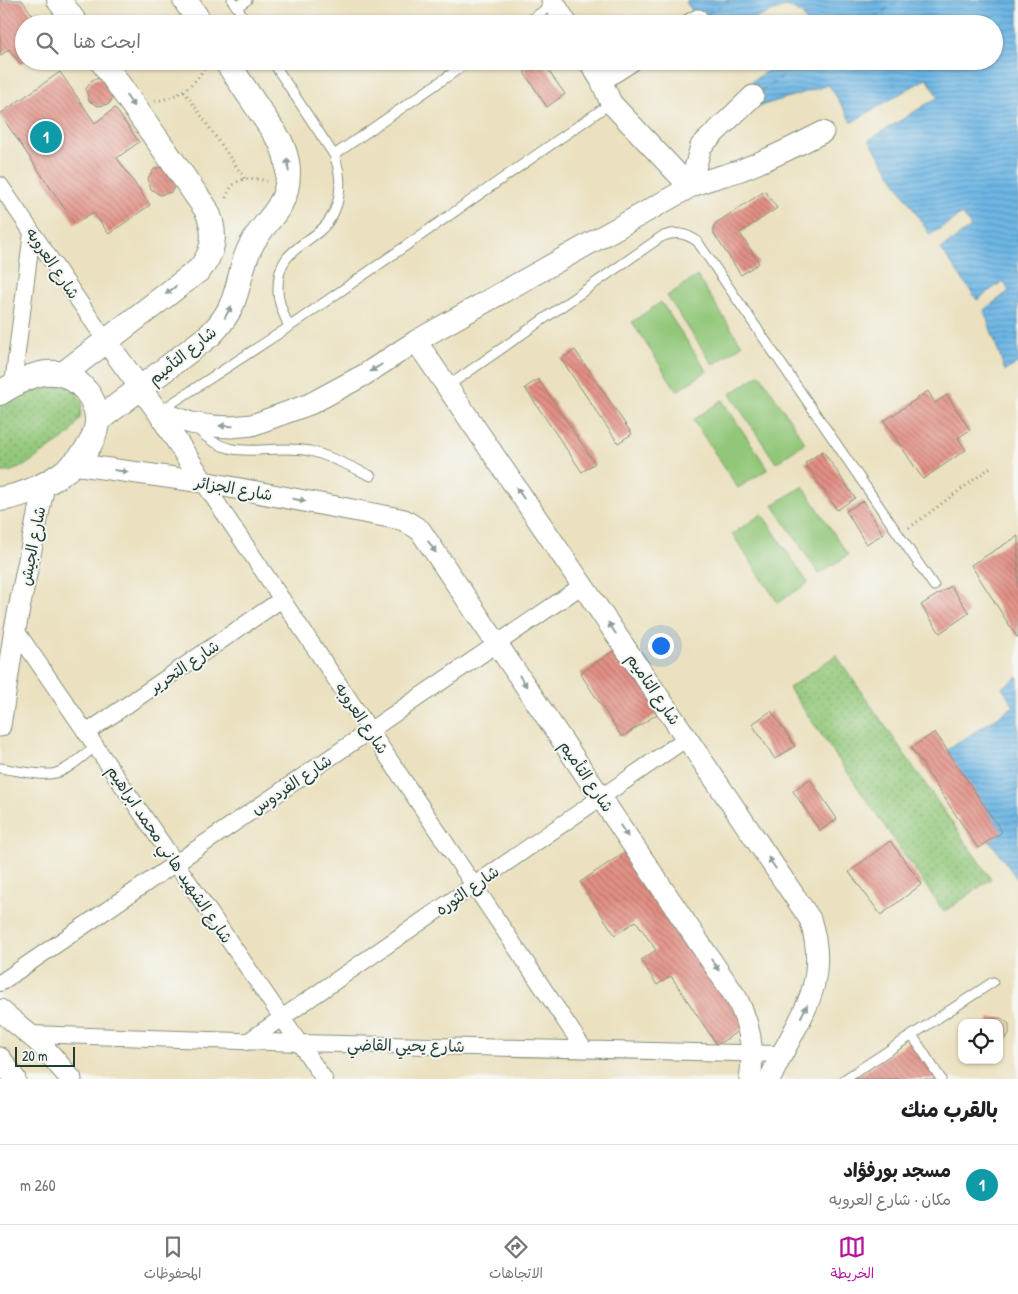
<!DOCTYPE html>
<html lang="ar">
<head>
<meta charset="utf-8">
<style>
  :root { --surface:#fff; --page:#f6f6f6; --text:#202124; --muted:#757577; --line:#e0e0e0; --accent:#b5179e }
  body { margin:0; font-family:"Patrick Hand","Playpen Sans Arabic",sans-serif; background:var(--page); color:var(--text); direction:rtl }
  .controls { position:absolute; right:15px; bottom:15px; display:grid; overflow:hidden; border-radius:10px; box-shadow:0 1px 4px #0004 }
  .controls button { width:45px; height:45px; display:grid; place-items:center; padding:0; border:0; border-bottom:1px solid var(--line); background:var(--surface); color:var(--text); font:25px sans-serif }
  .scale { position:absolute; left:15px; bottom:12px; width:60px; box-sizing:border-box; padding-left:5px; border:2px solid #1f3d34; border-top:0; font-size:14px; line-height:18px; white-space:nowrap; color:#1f3d34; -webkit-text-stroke:4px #f6f6f2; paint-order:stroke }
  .you { position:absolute; left:660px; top:645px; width:18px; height:18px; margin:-12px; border:4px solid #fff; border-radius:50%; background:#1a73e8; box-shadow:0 0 0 8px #1a73e833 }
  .badge { display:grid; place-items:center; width:32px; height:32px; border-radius:50%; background:var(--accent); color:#fff; font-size:16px; font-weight:700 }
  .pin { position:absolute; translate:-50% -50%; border:2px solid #fff; box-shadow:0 1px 5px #0006 }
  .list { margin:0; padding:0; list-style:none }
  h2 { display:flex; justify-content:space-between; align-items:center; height:65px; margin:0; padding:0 20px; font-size:21px }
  h2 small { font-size:16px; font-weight:400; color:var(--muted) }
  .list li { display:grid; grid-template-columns:32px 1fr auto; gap:15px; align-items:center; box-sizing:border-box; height:80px; padding:0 20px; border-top:1px solid var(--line) }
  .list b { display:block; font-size:19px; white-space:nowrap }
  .list p { margin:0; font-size:16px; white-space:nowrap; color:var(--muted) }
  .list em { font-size:16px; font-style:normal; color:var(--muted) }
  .icon { flex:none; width:28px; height:28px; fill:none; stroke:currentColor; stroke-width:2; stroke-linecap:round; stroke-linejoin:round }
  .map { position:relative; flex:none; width:1018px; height:1079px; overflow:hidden; direction:ltr }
  .search { position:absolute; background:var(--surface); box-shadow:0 1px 4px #0004; left:15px; right:15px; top:15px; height:55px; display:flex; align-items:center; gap:12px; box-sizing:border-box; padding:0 18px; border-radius:28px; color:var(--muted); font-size:19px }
  .sheet { height:145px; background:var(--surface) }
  nav { display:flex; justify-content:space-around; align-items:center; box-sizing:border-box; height:70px; border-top:1px solid var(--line); background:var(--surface); font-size:14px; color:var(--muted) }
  nav a { display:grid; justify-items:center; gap:2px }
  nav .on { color:var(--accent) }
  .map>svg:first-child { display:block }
  .grass { fill:url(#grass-dots); stroke:#588256 }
  .pitch { fill:#92c779; stroke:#588256 }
  .water { fill:url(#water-rules); stroke:#467a8c }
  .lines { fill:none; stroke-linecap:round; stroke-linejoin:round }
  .ferry { stroke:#325b60; stroke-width:1; stroke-dasharray:6 5; stroke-linecap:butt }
  .building { fill:url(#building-back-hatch) }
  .service-casing { stroke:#858f7a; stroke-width:11 }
  .minor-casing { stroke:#858f7a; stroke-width:18 }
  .tertiary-casing { stroke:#858f7a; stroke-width:23 }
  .secondary-casing { stroke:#858f7a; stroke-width:26 }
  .path { stroke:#858f7a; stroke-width:3; stroke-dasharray:1 4; stroke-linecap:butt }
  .service { stroke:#fff; stroke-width:9 }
  .minor { stroke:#fff; stroke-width:16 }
  .tertiary { stroke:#fff; stroke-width:21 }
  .secondary { stroke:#fff; stroke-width:24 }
  .oneway { fill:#8f9e9a }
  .labels { text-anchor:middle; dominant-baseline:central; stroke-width:4; stroke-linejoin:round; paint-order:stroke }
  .street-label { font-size:16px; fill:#1f3d34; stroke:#f6f6f2 }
</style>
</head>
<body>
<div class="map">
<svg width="1018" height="1079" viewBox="0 0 1018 1079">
  <defs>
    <pattern id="grass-dots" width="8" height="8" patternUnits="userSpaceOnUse" patternTransform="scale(1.25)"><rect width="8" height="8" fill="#92c779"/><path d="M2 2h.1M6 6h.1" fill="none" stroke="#77a364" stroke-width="1.8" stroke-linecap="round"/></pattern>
    <pattern id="water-rules" width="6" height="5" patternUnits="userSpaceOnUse" patternTransform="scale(1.25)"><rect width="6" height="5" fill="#6db6e5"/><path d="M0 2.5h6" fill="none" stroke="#5995ba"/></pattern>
    <pattern id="building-back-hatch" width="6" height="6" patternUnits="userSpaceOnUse" patternTransform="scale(1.25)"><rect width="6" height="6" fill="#e28f84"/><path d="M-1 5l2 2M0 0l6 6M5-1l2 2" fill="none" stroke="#b7766d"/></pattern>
  </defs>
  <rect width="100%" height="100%" fill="#f6f6f2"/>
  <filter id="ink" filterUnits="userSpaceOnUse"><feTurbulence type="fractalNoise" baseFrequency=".02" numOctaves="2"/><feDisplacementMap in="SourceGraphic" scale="10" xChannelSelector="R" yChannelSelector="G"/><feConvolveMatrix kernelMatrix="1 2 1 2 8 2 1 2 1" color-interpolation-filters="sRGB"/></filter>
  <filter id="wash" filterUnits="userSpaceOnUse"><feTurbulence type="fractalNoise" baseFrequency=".0096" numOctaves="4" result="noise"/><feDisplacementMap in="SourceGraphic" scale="20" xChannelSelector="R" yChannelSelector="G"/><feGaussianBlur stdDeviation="1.12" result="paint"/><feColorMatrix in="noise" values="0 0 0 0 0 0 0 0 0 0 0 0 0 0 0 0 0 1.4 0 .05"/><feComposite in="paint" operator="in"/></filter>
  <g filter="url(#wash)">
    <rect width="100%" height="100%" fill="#ebe1c0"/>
    <path class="grass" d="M 68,380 L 82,402 L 80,418 L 70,434 L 24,466 L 9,472 L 0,472 L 0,401 L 33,381 Z
      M 836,655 L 991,879 L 944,912 L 789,688 Z"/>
    <path class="pitch" d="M 697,276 L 742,345 L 713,365 L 667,296 Z
      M 661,302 L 707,371 L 677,391 L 632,322 Z
      M 760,374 L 805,443 L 776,463 L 730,394 Z
      M 722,400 L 768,469 L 738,488 L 693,420 Z
      M 803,486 L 848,555 L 819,574 L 773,505 Z
      M 762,514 L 808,583 L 778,603 L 732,534 Z"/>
    <path class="water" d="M 689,0 L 1018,0 L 1018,363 L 1005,371 L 984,310 L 1009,291 L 1003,281 L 977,300 L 941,249 L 971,227 L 962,214 L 930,235 L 869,140 L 938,97 L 927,78 L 852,122 L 829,85 L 760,106 L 747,85 L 781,61 L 994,61 L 994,24 L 808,24 L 802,14 L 787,6 L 741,24 L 701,24 L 686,2 Z
      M 1018,677 L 1018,880 L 932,760 L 1014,706 L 1002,688 Z"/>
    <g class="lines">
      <path class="ferry" d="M 707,14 L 730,0
        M 865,24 L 900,0
        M 760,91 L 807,61"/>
    </g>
    <g id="blocks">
      <path class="building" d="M 0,0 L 22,0 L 39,24 L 24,24 L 24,62 L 20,64 L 9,49 L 0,56 Z
        M 530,61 L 539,61 L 545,66 L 565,94 L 547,107 L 525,74 L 525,66 Z
        M 60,72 L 95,123 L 115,108 L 139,142 L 117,158 L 150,205 L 109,234 L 93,212 L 75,224 L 0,114 Z
        M 103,77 L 115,94 L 109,104 L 98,106 L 89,101 L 86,89 L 92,80 Z
        M 165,166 L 177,183 L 171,192 L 160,195 L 151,189 L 148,178 L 154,169 Z
        M 765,191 L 777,208 L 740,233 L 759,263 L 741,275 L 714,234 L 713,228 L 716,223 Z
        M 575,350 L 632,434 L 618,443 L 561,359 Z
        M 538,379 L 595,463 L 582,472 L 525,388 Z
        M 928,391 L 935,403 L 947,395 L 970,430 L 958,438 L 966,450 L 923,479 L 884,421 Z
        M 823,451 L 855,498 L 837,510 L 805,463 Z
        M 863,501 L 883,534 L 866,544 L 846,511 Z
        M 1018,536 L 1018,637 L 1017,637 L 971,565 Z
        M 951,586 L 969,613 L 940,633 L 921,605 Z
        M 623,645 L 665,709 L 622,737 L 580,673 Z
        M 771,711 L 795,746 L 775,759 L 752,724 Z
        M 935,732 L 1002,832 L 978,848 L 911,748 Z
        M 810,779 L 837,819 L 820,831 L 793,791 Z
        M 890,841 L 922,884 L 881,915 L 849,872 Z
        M 628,850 L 746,1026 L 717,1045 L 671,976 L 657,985 L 641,960 L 656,950 L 636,921 L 615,935 L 580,882 Z
        M 991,1018 L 1001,1018 L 1009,1024 L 1009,1034 L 1002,1042 L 999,1042 L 999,1023 L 986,1023 Z
        M 913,1039 L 940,1079 L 853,1079 Z"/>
    </g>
  </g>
  <g filter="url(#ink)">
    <use href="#blocks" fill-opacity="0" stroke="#858f7a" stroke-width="1"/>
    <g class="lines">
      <defs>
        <path id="service" d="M 232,0 L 248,24
          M 237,7 L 247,0
          M 525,24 L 554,3
          M 334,155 L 470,61
          M 289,327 L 611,103
          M 448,386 L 661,237 C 675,231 685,233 697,241 L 934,586
          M 160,411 L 289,327 C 284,315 278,303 278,291 C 277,258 293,251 316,234 C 341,215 345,183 334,155 L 272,61
          M 196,428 C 233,466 265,442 310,451 C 331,456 351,467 371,476
          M 0,768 C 15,770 42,777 56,773 C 70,769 84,755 96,746
          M 912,1035 L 941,1079
          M 845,1079 L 993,982"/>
        <path id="minor" d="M 0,185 L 106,341
          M 13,384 L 32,232
          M 203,482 L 584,1049
          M 15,629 L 324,1079
          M 86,733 L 282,599
          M 0,983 L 583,585
          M 30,1034 L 299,1043 L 782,1054
          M 247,1042 L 687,738"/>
        <path id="tertiary" d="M 552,0 L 567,24
          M 691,24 L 698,20
          M 589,61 L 601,80 L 611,103 L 690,187
          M 601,80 L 631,61
          M 690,187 L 701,146 L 753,96
          M 106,341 L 158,412 L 203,482
          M 416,341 L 810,919 C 832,988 796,1019 770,1079
          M 158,412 L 191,423 L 211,426 L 231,427 L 252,425 L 310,404 L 364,375 L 416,341 L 690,187 C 706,179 724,176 741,170 C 769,159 796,146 823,132
          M 73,464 L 203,482 L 395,518 L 404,520 L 420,530 L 737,999 C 750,1025 755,1050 750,1079
          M 0,726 L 15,629 L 44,485
          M 0,1010 L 42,1045 L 71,1079
          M 0,1058 L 15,1079"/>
        <path id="secondary" d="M 59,0 L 76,24
          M 185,0 L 201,24
          M 63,374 L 199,270 C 215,252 217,231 206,209 L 102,61
          M 0,393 C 28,375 60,359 86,391 C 93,399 98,412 97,423 C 92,464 37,494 0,499
          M 97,421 L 210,335 C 219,326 227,316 232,304 C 241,283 241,261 253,242 C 263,224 281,211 286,190 C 290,172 288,158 280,141 L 226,61"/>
      </defs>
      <use href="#service" class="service-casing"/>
      <use href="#minor" class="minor-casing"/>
      <use href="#tertiary" class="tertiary-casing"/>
      <use href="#secondary" class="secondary-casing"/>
      <path class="path" d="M 184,91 L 245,179
        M 155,101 C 177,98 194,86 205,67
        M 226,198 C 233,177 248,176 267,181
        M 909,528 L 991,467"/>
      <use href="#service" class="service"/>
      <use href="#minor" class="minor"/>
      <use href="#tertiary" class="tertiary"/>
      <use href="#secondary" class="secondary"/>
    </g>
    <defs><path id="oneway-solid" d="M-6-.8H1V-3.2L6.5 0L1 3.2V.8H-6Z" transform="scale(1.25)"/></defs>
    <g class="oneway">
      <use href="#oneway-solid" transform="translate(130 101) rotate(55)"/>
      <use href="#oneway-solid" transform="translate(288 165) rotate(-96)"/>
      <use href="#oneway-solid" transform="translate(171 290) rotate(142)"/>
      <use href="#oneway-solid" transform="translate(228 312) rotate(-61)"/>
      <use href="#oneway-solid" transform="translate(376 368) rotate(148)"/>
      <use href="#oneway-solid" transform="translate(226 426) rotate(-179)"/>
      <use href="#oneway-solid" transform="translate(121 471) rotate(8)"/>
      <use href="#oneway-solid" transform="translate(520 493) rotate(-124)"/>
      <use href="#oneway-solid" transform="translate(299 500) rotate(11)"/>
      <use href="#oneway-solid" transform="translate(432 547) rotate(56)"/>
      <use href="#oneway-solid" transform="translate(612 628) rotate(-124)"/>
      <use href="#oneway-solid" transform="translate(523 681) rotate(56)"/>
      <use href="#oneway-solid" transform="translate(624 831) rotate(56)"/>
      <use href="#oneway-solid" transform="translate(772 863) rotate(-124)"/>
      <use href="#oneway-solid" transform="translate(715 965) rotate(56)"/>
      <use href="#oneway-solid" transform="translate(804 1011) rotate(-63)"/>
    </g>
  </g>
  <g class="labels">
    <g class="street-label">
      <text transform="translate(53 263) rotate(56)">شارع العروبه</text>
      <text transform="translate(182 355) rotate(-39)">شارع التأميم</text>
      <text transform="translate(234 488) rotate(10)">شارع الجزائر</text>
      <text transform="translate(32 546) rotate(-79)">شارع الجيش</text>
      <text transform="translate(184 666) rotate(-34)">شارع التحرير</text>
      <text transform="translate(654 689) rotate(56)">شارع التاميم</text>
      <text transform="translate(362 718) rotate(56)">شارع العروبه</text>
      <text transform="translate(587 776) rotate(56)">شارع التأميم</text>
      <text transform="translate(291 784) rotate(-34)">شارع الفردوس</text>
      <text transform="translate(170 854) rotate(56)">شارع الشهيد هاني محمد ابراهيم</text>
      <text transform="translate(467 890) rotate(-35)">شارع الثوره</text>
      <text transform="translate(406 1045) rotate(1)">شارع يحيي القاضي</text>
    </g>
  </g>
</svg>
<div class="controls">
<button><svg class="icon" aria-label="locate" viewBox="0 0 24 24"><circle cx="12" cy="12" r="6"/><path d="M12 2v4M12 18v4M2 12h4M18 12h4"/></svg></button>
</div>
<div class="scale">20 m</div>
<div class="you"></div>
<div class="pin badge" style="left:46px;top:137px;background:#0f9aa8">1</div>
<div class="search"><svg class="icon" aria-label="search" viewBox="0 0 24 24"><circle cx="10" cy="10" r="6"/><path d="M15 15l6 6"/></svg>ابحث هنا</div>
</div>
<section class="sheet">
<h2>بالقرب منك<small></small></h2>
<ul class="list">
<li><span class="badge" style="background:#0f9aa8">1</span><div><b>مسجد بورفؤاد</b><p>مكان · شارع العروبه</p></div><em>260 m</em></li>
</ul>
</section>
<nav>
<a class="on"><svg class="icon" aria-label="map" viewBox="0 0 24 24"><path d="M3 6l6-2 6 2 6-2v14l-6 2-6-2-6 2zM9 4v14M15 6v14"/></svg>الخريطة</a>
<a><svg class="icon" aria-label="directions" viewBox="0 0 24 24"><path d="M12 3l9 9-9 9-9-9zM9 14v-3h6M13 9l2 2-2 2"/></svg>الاتجاهات</a>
<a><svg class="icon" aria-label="saved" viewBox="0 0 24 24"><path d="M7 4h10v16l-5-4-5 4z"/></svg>المحفوظات</a>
</nav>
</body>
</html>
